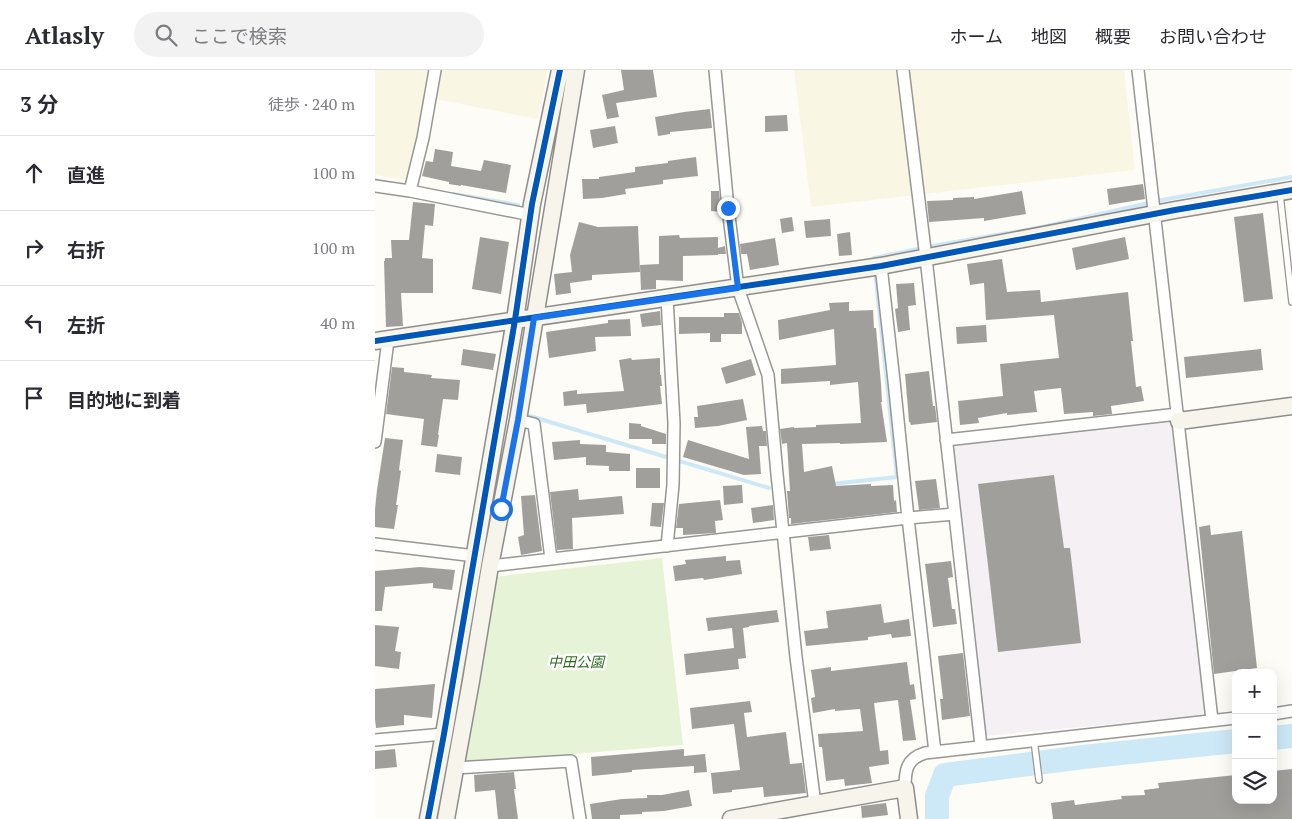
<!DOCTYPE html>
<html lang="ja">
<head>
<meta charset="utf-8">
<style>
  :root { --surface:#fff; --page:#f2f2f3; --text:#2b2b33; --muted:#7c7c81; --line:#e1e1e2 }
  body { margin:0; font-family:"PT Serif","Noto Sans JP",serif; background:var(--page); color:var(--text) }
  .controls { position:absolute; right:15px; bottom:15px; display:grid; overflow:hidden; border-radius:10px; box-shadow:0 5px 20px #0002 }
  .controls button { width:45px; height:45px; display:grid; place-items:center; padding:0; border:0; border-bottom:1px solid var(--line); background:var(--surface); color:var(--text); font:25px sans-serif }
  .stop { position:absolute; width:15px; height:15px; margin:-11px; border:4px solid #1a73e8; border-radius:50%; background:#fff }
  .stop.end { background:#1a73e8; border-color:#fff; box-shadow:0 1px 5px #0008 }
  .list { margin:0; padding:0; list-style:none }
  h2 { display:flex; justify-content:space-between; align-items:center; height:65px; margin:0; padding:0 20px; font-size:21px }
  h2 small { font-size:16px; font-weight:400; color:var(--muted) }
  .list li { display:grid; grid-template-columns:32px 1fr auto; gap:15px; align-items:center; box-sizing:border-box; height:75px; padding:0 20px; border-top:1px solid var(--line) }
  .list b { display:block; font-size:19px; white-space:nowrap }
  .list em { font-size:16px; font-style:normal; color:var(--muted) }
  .icon { flex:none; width:28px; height:28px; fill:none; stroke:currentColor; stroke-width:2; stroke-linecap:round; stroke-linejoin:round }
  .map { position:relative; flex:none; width:917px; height:749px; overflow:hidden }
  header { display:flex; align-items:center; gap:30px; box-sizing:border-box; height:70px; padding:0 25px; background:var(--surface); border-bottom:1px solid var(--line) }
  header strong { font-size:24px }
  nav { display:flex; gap:28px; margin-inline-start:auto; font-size:18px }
  .search { width:350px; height:45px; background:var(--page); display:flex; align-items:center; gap:12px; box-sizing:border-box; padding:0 18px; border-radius:28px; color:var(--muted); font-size:19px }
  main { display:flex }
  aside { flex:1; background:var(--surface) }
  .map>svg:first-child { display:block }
  .industrial { fill:#f5f0f3 }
  .farmland { fill:#f9f7e4 }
  .green { fill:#e7f3d7 }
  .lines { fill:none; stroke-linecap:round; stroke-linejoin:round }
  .stream { stroke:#cde8f7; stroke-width:4 }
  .river { stroke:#cde8f7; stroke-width:24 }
  .building { fill:#a19f9c }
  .lane-casing { stroke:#979795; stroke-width:8 }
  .street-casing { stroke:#979795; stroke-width:14 }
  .secondary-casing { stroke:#8e8d8b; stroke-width:19 }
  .lane { stroke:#fffffe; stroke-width:5.5 }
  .street { stroke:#fffffe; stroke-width:11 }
  .secondary { stroke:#f6f4eb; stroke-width:16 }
  .cycleway-casing { stroke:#fff; stroke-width:9 }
  .cycleway { stroke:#0057b8; stroke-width:6 }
  .route { stroke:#1a73e8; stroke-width:6 }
  .labels { text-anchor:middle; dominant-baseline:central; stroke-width:5; stroke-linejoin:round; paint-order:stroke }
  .park-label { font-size:14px; font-style:italic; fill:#2f6b1f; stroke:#fff }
</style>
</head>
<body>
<header>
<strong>Atlasly</strong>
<div class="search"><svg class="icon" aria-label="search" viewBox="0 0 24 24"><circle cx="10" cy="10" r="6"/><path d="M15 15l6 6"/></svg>ここで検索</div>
<nav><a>ホーム</a><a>地図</a><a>概要</a><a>お問い合わせ</a></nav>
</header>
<main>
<aside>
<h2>3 分<small>徒歩 · 240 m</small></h2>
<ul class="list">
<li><svg class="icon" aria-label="ahead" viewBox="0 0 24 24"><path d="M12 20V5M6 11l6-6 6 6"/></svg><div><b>直進</b></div><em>100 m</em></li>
<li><svg class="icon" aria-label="right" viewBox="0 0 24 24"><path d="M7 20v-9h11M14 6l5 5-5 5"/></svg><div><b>右折</b></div><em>100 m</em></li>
<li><svg class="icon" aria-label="left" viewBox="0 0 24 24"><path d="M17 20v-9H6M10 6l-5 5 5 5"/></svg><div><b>左折</b></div><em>40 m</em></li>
<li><svg class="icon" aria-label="arrive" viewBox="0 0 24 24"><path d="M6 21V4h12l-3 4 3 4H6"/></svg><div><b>目的地に到着</b></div></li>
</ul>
</aside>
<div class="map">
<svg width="917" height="749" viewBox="0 0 917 749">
  <rect width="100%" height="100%" fill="#fdfcf7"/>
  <path class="industrial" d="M 797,349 L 829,641 L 825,646 L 610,666 L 578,373 Z"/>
  <path class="farmland" d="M 0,0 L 55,0 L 44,62 L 32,110 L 0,105 Z
    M 65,0 L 173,0 L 163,49 L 60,29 Z
    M 419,0 L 749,0 L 760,100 L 436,137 Z"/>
  <path class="green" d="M 287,488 L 308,675 L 86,693 L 118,507 Z"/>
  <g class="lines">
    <path class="stream" d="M 0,110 L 10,112
      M 78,124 L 143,135
      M 499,192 L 499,188 L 557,176 L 663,158 L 787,130 L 917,107
      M 155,346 L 394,418
      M 456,414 L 522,407 L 500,201"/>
    <path class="river" d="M 898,668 L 917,666
      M 562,749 L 562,726 L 570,705 L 708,687 L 861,671"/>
  </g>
  <path class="building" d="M 246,0 L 278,0 L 282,27 L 241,33 L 244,47 L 232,49 L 227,25 L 249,20 Z
    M 335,39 L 337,58 L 295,62 L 295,64 L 283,66 L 280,47 L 309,42 Z
    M 412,45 L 413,61 L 390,62 L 390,46 Z
    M 240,56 L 243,73 L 218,78 L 215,60 Z
    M 60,79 L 78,82 L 76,96 L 106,101 L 109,90 L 136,95 L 131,123 L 86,115 L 86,116 L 74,114 L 74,112 L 47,106 L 51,91 L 58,92 Z
    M 321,87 L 323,106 L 288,110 L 288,114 L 250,119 L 251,124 L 227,128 L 208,129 L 207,109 L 224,109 L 224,107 L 260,102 L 260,97 L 293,93 L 293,91 Z
    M 768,114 L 770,129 L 734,135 L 732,119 Z
    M 336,121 L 344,121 L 346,142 L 336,141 Z
    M 647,121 L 651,144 L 609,151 L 609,148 L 554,152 L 552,131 L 578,130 L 578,128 L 599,127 L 599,129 Z
    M 38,132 L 60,134 L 58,156 L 50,155 L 47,188 L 58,189 L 58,223 L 26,223 L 28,256 L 11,257 L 9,191 L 10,191 L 10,188 L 17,188 L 16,170 L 34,170 Z
    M 888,143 L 898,229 L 869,232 L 859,147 Z
    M 417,147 L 419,161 L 407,163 L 405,149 Z
    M 455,149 L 456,166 L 431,168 L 429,151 Z
    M 204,152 L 223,157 L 263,156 L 265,202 L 217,205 L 217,210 L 195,213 L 196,223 L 181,225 L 179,204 L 197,202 L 195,185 Z
    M 475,162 L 477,185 L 464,186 L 462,164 Z
    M 304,165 L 305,168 L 343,167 L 343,178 L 350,176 L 351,184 L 343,184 L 343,185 L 308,186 L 308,211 L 281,210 L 281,219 L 266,220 L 265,195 L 284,194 L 284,166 Z
    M 105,167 L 134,172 L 126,224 L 97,219 Z
    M 750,167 L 754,189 L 701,200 L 697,178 Z
    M 400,168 L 404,195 L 375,200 L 372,184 L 366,184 L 365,174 Z
    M 627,189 L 632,222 L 665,220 L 666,232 L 753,222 L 758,271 L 756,271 L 761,317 L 766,316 L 769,331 L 736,336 L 737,344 L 718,346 L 718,342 L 689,344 L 686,318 L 659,321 L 662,342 L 632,345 L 632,343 L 603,348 L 604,353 L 585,355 L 583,331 L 628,326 L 625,294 L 684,288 L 679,245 L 611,250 L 609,213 L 595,215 L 592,194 Z
    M 539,213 L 541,235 L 533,236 L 535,260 L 523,262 L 520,239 L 523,238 L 521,214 Z
    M 474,232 L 474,241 L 498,240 L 499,258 L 501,258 L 506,314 L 507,332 L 506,332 L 512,372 L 465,374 L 465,373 L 427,374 L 429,402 L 457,396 L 461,416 L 496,414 L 496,416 L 518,415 L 519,431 L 521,430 L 522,442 L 416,454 L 416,448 L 414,448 L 412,421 L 415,421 L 412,373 L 407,374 L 405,359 L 419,357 L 419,358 L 441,357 L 441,355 L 486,353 L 483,312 L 455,315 L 455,311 L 406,314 L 406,299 L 461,295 L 459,259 L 404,270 L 403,250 L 455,240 L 454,233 Z
    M 285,241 L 286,255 L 267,257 L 265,244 Z
    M 349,243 L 364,243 L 367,253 L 367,264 L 346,264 L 346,272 L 335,272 L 335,263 L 304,264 L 304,247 L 349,247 Z
    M 255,249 L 256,266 L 220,267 L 221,281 L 174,288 L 171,262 L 233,253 L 233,250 Z
    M 611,255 L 612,272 L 582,274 L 581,257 Z
    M 88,279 L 121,284 L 118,300 L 86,295 Z
    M 886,279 L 888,300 L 811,308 L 809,287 Z
    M 256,288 L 257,290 L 285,288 L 285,305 L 286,305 L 287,316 L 285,316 L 287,334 L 212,343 L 211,334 L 189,336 L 188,322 L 202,320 L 202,324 L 249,321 L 244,290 Z
    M 376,289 L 381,305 L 351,314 L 346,298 Z
    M 17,297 L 29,298 L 29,302 L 57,305 L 56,308 L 85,310 L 83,330 L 68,329 L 63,365 L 64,365 L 62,377 L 46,375 L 49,349 L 11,344 Z
    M 554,301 L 558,336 L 560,336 L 562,352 L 536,355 L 535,352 L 534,352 L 533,339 L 530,304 Z
    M 368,329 L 372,350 L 343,356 L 320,358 L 319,347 L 323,347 L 322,336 Z
    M 254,353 L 266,354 L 266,356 L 291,364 L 291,374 L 277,374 L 277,369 L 254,369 Z
    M 387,356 L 388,361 L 391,361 L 392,376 L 384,376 L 386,404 L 369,405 L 308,387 L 313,370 L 374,389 L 371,357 Z
    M 10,368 L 28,370 L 24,400 L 26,401 L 21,435 L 23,435 L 19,459 L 0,457 L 0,439 L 2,420 Z
    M 205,370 L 205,374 L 231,375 L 231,382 L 255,384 L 255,401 L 234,401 L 234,396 L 211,395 L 211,387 L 179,390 L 177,372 Z
    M 62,384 L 87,387 L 85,405 L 60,402 Z
    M 261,398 L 285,398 L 285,418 L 261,418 Z
    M 679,405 L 689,478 L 695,478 L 706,573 L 623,582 L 612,487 L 603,414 Z
    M 561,409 L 565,438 L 544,440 L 540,411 Z
    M 367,415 L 368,433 L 349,435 L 348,416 Z
    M 203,419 L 204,430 L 247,426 L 249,444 L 197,448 L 198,479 L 182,480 L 175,422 Z
    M 160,425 L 167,481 L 146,485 L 143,467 L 149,465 L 146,426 Z
    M 345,430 L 348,450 L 340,451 L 341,463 L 308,465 L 308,458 L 301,458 L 304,434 Z
    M 277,433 L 289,433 L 286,457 L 275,456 Z
    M 398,435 L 399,450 L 378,453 L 376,438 Z
    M 835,455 L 836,465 L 867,461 L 882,598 L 839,604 L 824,457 Z
    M 454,465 L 456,479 L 435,481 L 433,467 Z
    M 351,486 L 351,491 L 365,490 L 367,504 L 329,510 L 328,508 L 300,511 L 298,496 L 311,494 L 310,490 Z
    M 576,491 L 578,507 L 573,508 L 577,539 L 580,539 L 582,554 L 558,557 L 550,494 Z
    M 45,497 L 80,500 L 77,520 L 58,518 L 58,513 L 10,517 L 7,541 L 0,541 L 0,501 Z
    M 506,534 L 509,553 L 534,549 L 536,566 L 517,568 L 516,564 L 493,567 L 493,570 L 431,576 L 429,561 L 453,558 L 451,541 Z
    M 402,540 L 404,552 L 374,556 L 374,557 L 368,558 L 371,588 L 363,589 L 364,599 L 311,605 L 309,584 L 359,578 L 357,558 L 333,561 L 331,548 Z
    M 0,555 L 24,557 L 20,581 L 26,582 L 24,599 L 0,596 Z
    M 588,583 L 595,646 L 567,650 L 565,629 L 568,629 L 563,586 Z
    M 532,592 L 535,615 L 539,614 L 541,629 L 535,630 L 541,670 L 528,671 L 523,630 L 499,633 L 505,681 L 513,680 L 514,694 L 494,697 L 497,713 L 470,716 L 469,709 L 451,711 L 447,677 L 444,677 L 443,664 L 488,661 L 485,639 L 460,641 L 460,639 L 438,643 L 436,628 L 440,627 L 436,600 L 456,597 L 456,601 Z
    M 60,614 L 57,648 L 29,645 L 29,655 L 1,658 L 0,649 L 0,619 Z
    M 375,631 L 377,642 L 369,643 L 372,667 L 411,662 L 415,694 L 427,693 L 431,723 L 389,727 L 388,717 L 357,720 L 357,722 L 338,724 L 336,703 L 365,700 L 359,654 L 317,659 L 315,638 Z
    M 20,679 L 22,697 L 0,699 L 0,681 Z
    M 309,679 L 309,686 L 330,684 L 332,702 L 319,703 L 319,696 L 257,700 L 257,702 L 217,706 L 216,687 Z
    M 917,699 L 917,749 L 678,749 L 676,733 L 699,730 L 700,735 L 747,729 L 746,726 L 770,725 L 769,720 L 784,718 L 783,713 L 861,705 L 861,730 L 898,730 L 898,701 Z
    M 139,702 L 141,719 L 139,719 L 143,749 L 123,749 L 120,720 L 100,722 L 99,705 Z
    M 314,720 L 317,736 L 289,741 L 267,742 L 267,744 L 245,745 L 245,749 L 217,749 L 215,734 L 247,729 L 272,728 L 272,725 L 287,725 Z
    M 511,733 L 513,745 L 487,748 L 486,736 Z"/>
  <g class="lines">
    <defs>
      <path id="lane" d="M 905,125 L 917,232
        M 659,670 L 664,710"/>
      <path id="street" d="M 340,0 L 353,138 L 363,218 L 393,305 L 402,404 L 421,587 L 440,734
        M 528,0 L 551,188 L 606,676
        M 763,0 L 837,650
        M 0,116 L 35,121 L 156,145
        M 35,121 L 48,68 L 60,0
        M 506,196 L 519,311 L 533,448 L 560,682
        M 143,350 L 159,354 L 176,489
        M 571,370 L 803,344
        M 0,372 L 13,270
        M 0,474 L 100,486
        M 292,476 L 298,415 L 299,353 L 292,228
        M 115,496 L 533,448 L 580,444
        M 898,644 L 917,641
        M 0,670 L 69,664
        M 80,698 L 196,691 L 205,749
        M 530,718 C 530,701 531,689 550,683 L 861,648"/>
      <path id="secondary" d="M 0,271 L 506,196 L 800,140 L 917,120
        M 804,351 L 917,336
        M 53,749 L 69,664 L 140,250 L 157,134 L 185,0
        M 71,749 L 96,611 L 115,496 L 143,350 L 201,0
        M 356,749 L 530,718 L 534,749"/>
    </defs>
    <use href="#lane" class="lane-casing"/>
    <use href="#street" class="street-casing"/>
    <use href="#secondary" class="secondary-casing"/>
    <use href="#lane" class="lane"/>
    <use href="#street" class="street"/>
    <use href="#secondary" class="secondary"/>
    <defs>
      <path id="cycleway" d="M 0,271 L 506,196 L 800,140 L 917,120
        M 53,749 L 69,664 L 140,250 L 157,134 L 185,0"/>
    </defs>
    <use href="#cycleway" class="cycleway-casing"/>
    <use href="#cycleway" class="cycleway"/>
  </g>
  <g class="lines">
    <path class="route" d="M 126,439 L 143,350 L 159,248 L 363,218 L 353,138"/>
  </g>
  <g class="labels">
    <g class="park-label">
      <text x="201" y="591">中田公園</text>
    </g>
  </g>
</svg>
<div class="controls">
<button>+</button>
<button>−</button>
<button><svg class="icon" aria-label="layers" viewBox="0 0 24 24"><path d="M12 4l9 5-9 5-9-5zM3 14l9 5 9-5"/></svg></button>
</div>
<div class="stop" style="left:126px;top:439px"></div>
<div class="stop end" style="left:353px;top:138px"></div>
</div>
</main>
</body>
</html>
